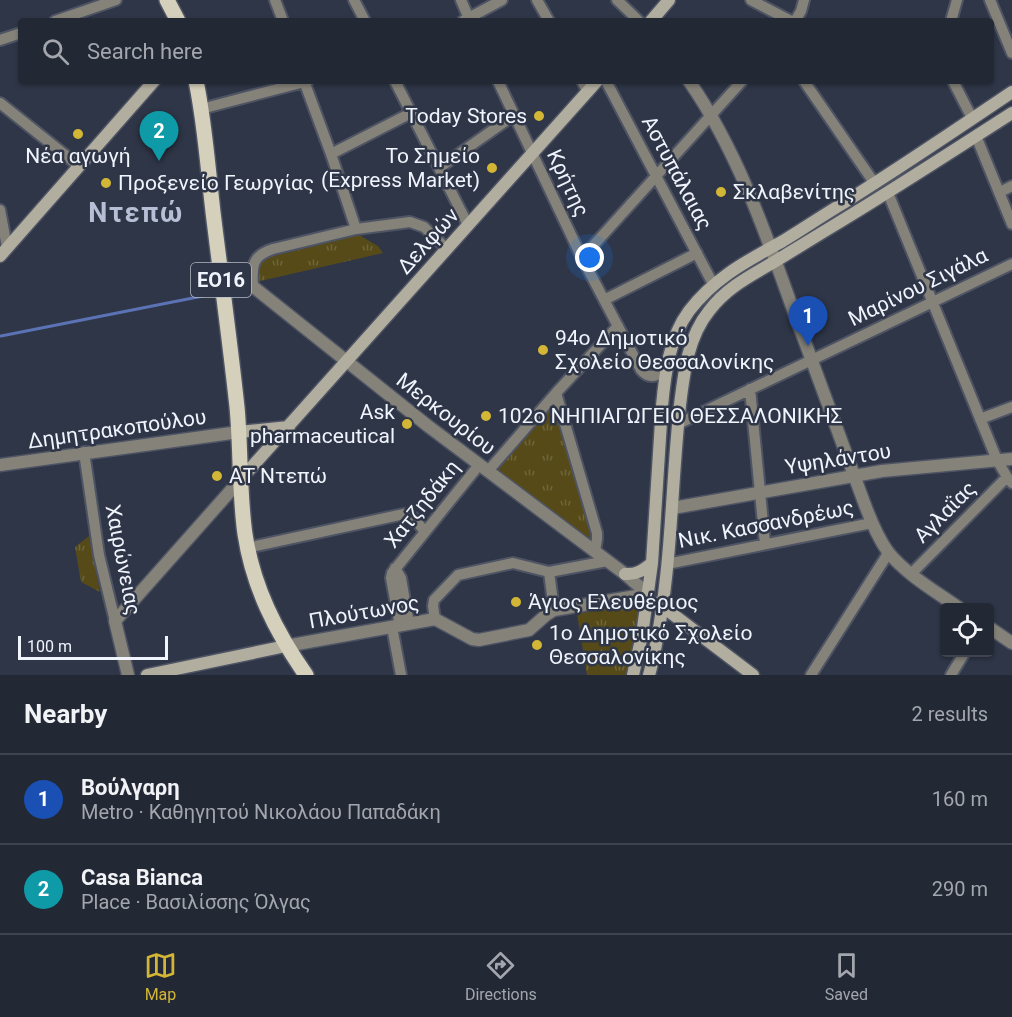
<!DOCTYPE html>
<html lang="en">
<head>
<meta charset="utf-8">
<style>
  :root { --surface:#232835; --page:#2f3441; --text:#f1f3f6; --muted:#a3a6ad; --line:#404450; --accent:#d3b635 }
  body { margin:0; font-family:Roboto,sans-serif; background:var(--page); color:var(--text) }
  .controls { position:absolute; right:18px; bottom:18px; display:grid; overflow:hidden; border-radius:6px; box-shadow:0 2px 4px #0004 }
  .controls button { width:54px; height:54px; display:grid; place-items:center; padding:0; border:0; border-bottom:2px solid var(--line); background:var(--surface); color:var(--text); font:30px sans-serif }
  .scale { position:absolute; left:18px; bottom:15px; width:150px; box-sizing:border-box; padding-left:6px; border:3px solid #f0f4fd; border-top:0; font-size:16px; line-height:21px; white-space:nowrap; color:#f0f4fd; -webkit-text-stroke:4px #2f3647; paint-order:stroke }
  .you { position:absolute; left:590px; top:258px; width:21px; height:21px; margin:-15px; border:4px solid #fff; border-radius:50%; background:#1a73e8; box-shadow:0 0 0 9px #1a73e833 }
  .badge { display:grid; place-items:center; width:39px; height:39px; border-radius:50%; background:var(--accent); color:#fff; font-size:20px; font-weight:700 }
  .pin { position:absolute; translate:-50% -50px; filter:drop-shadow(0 2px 3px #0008) }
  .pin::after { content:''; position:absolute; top:32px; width:21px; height:18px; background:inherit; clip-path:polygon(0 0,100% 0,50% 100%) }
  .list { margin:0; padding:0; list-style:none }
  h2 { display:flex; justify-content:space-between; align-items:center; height:78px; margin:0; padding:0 24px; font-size:26px }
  h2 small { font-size:20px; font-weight:400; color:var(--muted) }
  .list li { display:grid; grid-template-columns:39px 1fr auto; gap:18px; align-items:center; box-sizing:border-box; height:90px; padding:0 24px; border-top:2px solid var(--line) }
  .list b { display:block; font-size:22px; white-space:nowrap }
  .list p { margin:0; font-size:20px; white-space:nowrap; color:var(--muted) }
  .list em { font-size:20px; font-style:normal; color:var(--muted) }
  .icon { flex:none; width:33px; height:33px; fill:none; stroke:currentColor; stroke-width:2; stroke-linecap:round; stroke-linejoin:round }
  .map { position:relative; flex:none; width:1012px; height:675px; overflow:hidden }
  .search { position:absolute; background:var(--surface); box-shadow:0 2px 4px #0004; left:18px; right:18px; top:18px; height:66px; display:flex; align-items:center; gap:15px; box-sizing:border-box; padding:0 21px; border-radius:6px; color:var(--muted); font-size:22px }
  .sheet { height:258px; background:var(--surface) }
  nav { display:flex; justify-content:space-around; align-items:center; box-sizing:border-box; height:84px; border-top:2px solid var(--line); background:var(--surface); font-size:16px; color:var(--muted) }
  nav a { display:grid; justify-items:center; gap:3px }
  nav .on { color:var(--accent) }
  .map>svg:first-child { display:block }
  .grass { fill:url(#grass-tufts) }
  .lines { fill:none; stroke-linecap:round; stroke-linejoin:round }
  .stream { stroke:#5b73b5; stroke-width:3 }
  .minor-casing { stroke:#4e5464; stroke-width:14 }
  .tertiary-casing { stroke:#4e5464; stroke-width:15 }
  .secondary-casing { stroke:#4e5464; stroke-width:15 }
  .primary-casing { stroke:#4e5464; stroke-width:18 }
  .minor { stroke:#858379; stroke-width:10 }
  .tertiary { stroke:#858379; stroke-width:12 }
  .secondary { stroke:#b2ae9f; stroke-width:12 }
  .primary { stroke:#d5d0bb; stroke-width:15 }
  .poi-dot { fill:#d3b635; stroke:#2f3647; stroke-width:2 }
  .labels { text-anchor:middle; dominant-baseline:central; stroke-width:5; stroke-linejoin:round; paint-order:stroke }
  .shield { fill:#2f3647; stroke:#b6bbc6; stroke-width:1.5 }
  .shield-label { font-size:20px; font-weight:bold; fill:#f0f4fd }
  .poi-label { font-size:21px; fill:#f0f4fd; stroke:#2f3647; text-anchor:start }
  .street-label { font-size:21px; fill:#f0f4fd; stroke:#2f3647 }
  .district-label { font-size:27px; font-weight:bold; letter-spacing:1.5px; fill:#b6bfd5; stroke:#2f3647 }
</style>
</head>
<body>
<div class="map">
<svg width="1012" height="675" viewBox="0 0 1012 675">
  <defs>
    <pattern id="grass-tufts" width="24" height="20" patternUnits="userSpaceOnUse" patternTransform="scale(1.5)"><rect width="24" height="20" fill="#564a18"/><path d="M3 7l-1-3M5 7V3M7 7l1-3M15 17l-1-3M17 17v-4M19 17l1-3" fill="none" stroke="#6f653a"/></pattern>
  </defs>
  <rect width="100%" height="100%" fill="#2f3647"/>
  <path class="grass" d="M 359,235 L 378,246 L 383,253 L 256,282 L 256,269 L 261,259 Z
    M 556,393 L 596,546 L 488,471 Z
    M 89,536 L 100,592 L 81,582 L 75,547 Z
    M 644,601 L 629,675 L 587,675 L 577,614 Z"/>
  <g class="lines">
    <path class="stream" d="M 1,336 L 218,293"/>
    <defs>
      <path id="minor" d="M 275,0 L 283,21
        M 354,0 L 365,21
        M 461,0 L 470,21
        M 537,0 L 549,21
        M 617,0 L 639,21
        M 751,0 L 791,21
        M 990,0 L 1012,53
        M 55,21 L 116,0
        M 463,21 L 502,0
        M 795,21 L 801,11 L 804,0
        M 951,21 L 957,0
        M 0,40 L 21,33
        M 304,81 L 331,154 L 356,229
        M 395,81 L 468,225
        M 498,81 L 582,258 L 641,370 C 649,380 657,376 666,370
        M 582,81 L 588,92
        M 606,81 L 713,284
        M 804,81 L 875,184
        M 953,81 L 972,118
        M 0,103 L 79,166
        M 201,109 L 308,81
        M 976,136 L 1012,224
        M 331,154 L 411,113
        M 439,168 L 514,115
        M 1000,192 L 1012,186
        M 888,193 L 997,460 L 1007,477 L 1012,483
        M 0,210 L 7,247
        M 582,258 L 742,81
        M 253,288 C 252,267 251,256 273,249 L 356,229 L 410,222 L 424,227 L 447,249
        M 604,300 L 697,253
        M 750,389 L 765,544
        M 556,393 L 597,533 L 597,539 L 595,551
        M 980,419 L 1012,407
        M 678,424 L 1012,264
        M 84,452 L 99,555 L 115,621
        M 488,471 L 556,393 L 618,326
        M 247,548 L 404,514 L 414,518 L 425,532
        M 667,564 L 872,523
        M 395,568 L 401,578 L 409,624
        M 549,572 L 554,610
        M 911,574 L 1007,477
        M 435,619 L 433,606 L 434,600 L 458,575 L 513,563 L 549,572 L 607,561
        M 400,626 L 391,578 L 392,573 L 479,465
        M 392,627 L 401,675
        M 811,675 L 889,552
        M 951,675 L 965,652"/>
      <path id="tertiary" d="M 689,81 C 735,147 764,228 791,304 C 816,371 840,438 865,505 C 871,521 878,538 888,552 C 907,575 935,591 959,608
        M 219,265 L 236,273 L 428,426 L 625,574 L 648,594
        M 0,465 L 239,432
        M 673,508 L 882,471 L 1012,459
        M 990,628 L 1012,643
        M 286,646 L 435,619 L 472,639 L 479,640 L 529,630 L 546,615 L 554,610 L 648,594
        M 128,675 L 115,621 L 241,479"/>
      <path id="secondary" d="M 651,21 L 669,0
        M 0,256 L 154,81
        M 239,432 L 289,427
        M 241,479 L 597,81
        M 625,574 C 637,575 643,570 652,563
        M 658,603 L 753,675
        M 147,675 L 286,646
        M 633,675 L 642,635 L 652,563 L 662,406 C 665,374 669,338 689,311 C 715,277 747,261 783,241 C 801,230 819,218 837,207 C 897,170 954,131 1012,92
        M 649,675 C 654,658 657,640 660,622 C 672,550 672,477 680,405 C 684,372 688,337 709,311 C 726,288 750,276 774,262 C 792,251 810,240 828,229 C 890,192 951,152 1012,113"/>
      <path id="primary" d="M 167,0 L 178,21
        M 196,81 C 205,124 208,169 213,212 C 221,277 230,342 237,407 C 241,449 239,492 245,534 C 253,587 276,632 306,675"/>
    </defs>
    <use href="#minor" class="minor-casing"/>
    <use href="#tertiary" class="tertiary-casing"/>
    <use href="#secondary" class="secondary-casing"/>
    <use href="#primary" class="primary-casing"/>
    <use href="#minor" class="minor"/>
    <use href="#tertiary" class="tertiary"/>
    <use href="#secondary" class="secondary"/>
    <use href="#primary" class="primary"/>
  </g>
  <g class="poi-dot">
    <circle cx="539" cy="116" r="6"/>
    <circle cx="78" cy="134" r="6"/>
    <circle cx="492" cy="168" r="6"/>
    <circle cx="106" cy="183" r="6"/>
    <circle cx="721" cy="192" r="6"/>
    <circle cx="543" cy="350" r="6"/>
    <circle cx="486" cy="416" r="6"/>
    <circle cx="407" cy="424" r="6"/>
    <circle cx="217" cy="476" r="6"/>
    <circle cx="516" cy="602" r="6"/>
    <circle cx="537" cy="645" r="6"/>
  </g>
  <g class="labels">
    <rect class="shield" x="191" y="263" width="60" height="34" rx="4.5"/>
    <g class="shield-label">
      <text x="221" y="280">ΕΟ16</text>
    </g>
    <g class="poi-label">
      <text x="527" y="116" text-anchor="end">Today Stores</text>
      <text x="78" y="156" text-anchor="middle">Νέα αγωγή</text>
      <text x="480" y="156" text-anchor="end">Το Σημείο<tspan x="480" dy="24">(Express Market)</tspan></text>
      <text x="118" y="183">Προξενείο Γεωργίας</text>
      <text x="733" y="192">Σκλαβενίτης</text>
      <text x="555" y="338">94ο Δημοτικό<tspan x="555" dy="24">Σχολείο Θεσσαλονίκης</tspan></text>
      <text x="395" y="412" text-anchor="end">Ask<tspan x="395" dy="24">pharmaceutical</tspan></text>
      <text x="498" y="416">102ο ΝΗΠΙΑΓΩΓΕΙΟ ΘΕΣΣΑΛΟΝΙΚΗΣ</text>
      <text x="229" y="476">ΑΤ Ντεπώ</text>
      <text x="528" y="602">Άγιος Ελευθέριος</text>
      <text x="549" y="633">1ο Δημοτικό Σχολείο<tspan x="549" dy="24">Θεσσαλονίκης</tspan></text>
    </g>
    <g class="street-label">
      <text transform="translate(677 173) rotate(62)">Αστυπάλαιας</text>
      <text transform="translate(568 183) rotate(65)">Κρήτης</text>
      <text transform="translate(428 241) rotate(-48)">Δελφών</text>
      <text transform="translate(918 287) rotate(-26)">Μαρίνου Σιγάλα</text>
      <text transform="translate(446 414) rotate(38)">Μερκουρίου</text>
      <text transform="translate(117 429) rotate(-8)">Δημητρακοπούλου</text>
      <text transform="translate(838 459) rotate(-9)">Υψηλάντου</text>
      <text transform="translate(422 504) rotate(-51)">Χατζηδάκη</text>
      <text transform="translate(945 512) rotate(-45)">Αγλαΐας</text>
      <text transform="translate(766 524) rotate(-11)">Νικ. Κασσανδρέως</text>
      <text transform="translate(123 560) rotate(79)">Χαιρώνειας</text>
      <text transform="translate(364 612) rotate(-10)">Πλούτωνος</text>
    </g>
    <g class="district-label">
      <text x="136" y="213">Ντεπώ</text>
    </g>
  </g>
</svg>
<div class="controls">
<button><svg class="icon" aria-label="locate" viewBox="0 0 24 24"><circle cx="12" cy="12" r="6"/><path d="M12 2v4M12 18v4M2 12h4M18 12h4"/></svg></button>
</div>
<div class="scale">100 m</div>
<div class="you"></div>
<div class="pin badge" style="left:808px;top:346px;background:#1a4fb4">1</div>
<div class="pin badge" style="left:159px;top:161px;background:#0f9aa8">2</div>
<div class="search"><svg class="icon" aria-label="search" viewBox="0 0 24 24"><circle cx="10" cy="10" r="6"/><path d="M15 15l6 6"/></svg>Search here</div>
</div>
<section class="sheet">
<h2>Nearby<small>2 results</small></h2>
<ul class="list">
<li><span class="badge" style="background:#1a4fb4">1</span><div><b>Βούλγαρη</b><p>Metro · Καθηγητού Νικολάου Παπαδάκη</p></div><em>160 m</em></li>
<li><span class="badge" style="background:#0f9aa8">2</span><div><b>Casa Bianca</b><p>Place · Βασιλίσσης Όλγας</p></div><em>290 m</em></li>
</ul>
</section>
<nav>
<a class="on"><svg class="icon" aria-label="map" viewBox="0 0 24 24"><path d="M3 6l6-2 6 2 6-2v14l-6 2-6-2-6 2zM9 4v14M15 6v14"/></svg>Map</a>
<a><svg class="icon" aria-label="directions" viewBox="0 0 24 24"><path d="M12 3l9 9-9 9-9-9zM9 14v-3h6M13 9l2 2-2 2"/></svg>Directions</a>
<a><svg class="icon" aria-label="saved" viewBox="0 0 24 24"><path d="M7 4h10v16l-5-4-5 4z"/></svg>Saved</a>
</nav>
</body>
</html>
